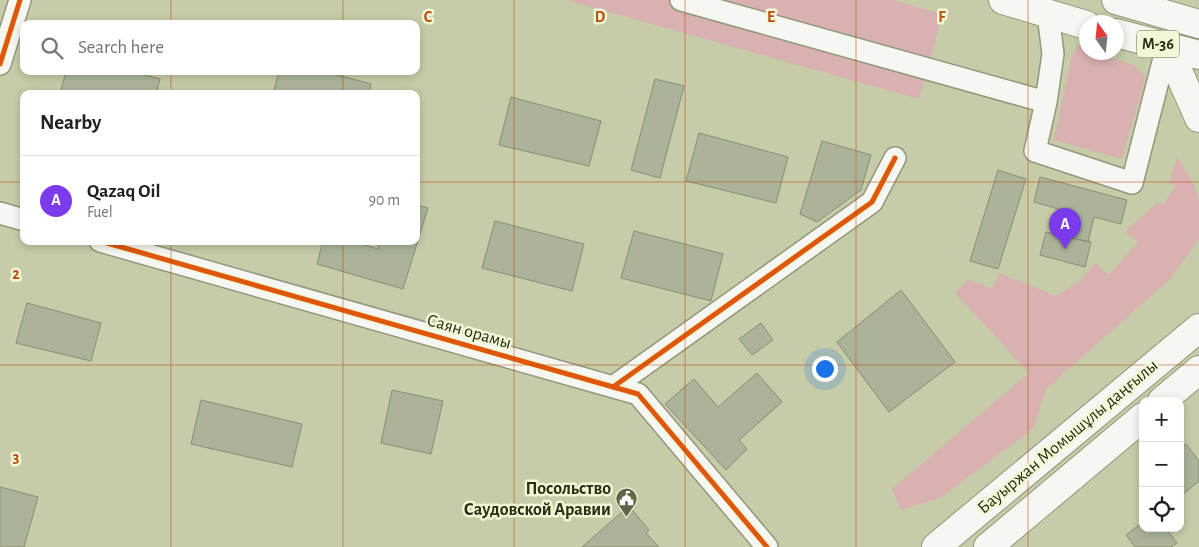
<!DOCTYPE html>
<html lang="en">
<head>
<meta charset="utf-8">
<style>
  :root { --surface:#fff; --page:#f6f6f6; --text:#202124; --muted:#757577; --line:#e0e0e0; --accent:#7c3aed }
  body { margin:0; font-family:"Alegreya Sans",sans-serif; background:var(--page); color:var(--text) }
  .controls { position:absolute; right:15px; bottom:15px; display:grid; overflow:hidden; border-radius:10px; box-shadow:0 2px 8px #0003 }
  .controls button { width:45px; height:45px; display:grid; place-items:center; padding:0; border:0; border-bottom:1px solid var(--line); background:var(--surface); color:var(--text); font:25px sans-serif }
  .compass { position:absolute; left:1079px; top:15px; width:45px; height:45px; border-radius:50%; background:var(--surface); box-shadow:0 2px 8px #0003; rotate:345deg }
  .you { position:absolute; left:824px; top:368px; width:18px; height:18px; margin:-12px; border:4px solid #fff; border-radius:50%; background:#1a73e8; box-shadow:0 0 0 8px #1a73e833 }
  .badge { display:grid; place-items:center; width:32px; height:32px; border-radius:50%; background:var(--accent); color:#fff; font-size:16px; font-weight:700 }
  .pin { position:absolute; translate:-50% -41px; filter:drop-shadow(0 1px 2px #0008) }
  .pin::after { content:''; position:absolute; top:26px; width:18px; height:15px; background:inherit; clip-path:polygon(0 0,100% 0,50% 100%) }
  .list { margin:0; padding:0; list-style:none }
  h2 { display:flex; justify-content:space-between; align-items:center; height:65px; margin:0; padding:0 20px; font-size:21px }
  h2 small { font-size:16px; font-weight:400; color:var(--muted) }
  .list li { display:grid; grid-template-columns:32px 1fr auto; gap:15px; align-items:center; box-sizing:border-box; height:90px; padding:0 20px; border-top:1px solid var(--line) }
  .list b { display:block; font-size:19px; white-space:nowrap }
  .list p { margin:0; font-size:16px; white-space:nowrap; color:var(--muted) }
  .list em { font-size:16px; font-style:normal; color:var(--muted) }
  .icon { flex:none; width:28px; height:28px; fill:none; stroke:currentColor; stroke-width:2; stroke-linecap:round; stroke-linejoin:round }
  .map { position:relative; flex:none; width:1199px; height:547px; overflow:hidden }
  .search { position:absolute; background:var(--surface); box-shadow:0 2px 8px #0003; left:20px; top:20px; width:400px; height:55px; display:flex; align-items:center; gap:12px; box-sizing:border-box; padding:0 18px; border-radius:10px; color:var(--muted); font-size:19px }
  .panel { position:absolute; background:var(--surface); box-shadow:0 2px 8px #0003; left:20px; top:90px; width:400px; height:155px; border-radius:10px }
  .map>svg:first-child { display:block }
  .green { fill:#d8b1b0 }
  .building { fill:#abb49a; stroke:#868f75 }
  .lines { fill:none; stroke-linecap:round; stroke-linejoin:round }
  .minor-casing { stroke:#93977c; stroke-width:24 }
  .major-casing { stroke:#93977c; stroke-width:30 }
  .minor { stroke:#f6f7f2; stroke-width:21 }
  .major { stroke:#f6f7f2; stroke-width:28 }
  .cycleway-casing { stroke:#f1f7d7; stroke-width:8 }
  .cycleway { stroke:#df570c; stroke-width:5 }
  .grid { fill:none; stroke:#b94e0e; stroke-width:1; stroke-opacity:0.55 }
  .labels { text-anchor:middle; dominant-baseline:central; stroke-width:5; stroke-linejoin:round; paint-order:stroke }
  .shield { fill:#f1f7d7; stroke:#666b4f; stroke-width:1 }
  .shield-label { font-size:16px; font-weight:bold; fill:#2b2f15 }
  .street-label { font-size:18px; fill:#2b2f15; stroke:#f1f7d7 }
  .poi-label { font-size:18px; font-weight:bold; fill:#2b2f15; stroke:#f1f7d7; text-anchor:end }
  .grid-label { font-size:16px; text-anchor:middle; font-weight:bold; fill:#b94e0e; stroke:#f1f7d7; stroke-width:5; stroke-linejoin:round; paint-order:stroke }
</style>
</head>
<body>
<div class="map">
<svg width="1199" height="547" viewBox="0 0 1199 547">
  <rect width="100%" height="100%" fill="#c6cba8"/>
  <path class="green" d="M 566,0 L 892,0 L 943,14 L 919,99 Z
    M 1077,45 L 1086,48 L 1086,52 L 1099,53 L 1134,65 L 1146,76 L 1122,159 L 1054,140 L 1071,60 Z
    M 1177,157 L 1194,185 L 1199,200 L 1199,239 L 1169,280 L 1045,390 L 1034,428 L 940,498 L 901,510 L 892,489 L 1029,373 L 955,293 L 968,280 L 992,288 L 999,273 L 1056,296 L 1080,281 L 1095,263 L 1109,275 L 1138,242 L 1125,232 L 1158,202 L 1163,205 L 1176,186 L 1169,183 Z"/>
  <path class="building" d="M 66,71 L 130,71 L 160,79 L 156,94 L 60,94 Z
    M 279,71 L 322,71 L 371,84 L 369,94 L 273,94 Z
    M 655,79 L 684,86 L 660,178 L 631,170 Z
    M 511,97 L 601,121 L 589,166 L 499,145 Z
    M 699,133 L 788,157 L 776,203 L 686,181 Z
    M 822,141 L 871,155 L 861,190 L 817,222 L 800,214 Z
    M 998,170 L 1026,179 L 998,269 L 970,261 Z
    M 1040,177 L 1127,200 L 1121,224 L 1094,217 L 1088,242 L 1052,233 L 1058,209 L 1034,202 Z
    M 416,205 L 428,208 L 403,289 L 317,264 L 323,241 L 352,241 L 378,249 L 379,241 L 416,241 Z
    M 495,221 L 584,244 L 572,291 L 482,268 Z
    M 634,231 L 723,254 L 711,301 L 621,278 Z
    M 1046,232 L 1091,242 L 1085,267 L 1040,255 Z
    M 901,290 L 955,362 L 889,412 L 837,342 Z
    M 27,303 L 101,323 L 91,361 L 16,343 Z
    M 761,323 L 773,340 L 752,355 L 739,339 Z
    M 757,373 L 782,402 L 739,440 L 747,449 L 726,470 L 665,404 L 694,379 L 718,407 Z
    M 392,390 L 443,401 L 431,454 L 381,443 Z
    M 201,400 L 302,424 L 292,467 L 191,444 Z
    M 1186,444 L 1199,461 L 1199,481 L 1181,496 L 1180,449 Z
    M 0,487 L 38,497 L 24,547 L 0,547 Z
    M 629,506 L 649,530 L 646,533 L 659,547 L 582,547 Z
    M 1143,522 L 1143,528 L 1165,528 L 1177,543 L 1171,547 L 1135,547 L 1126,535 Z"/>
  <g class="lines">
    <defs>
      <path id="minor" d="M 681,0 L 1046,102
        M 1048,14 L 1053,54 L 1046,102 L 1035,151 L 1132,183 L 1167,46
        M 0,64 L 20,0
        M 0,213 L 24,220
        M 100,241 L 638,394 L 767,547
        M 613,387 L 872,202 L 895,158"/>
      <path id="major" d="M 1003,0 L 1086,25
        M 1116,0 L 1199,24
        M 1116,33 L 1199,55
        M 1167,46 L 1199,118
        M 1162,401 L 1199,370
        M 936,547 L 1199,328
        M 988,547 L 1143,417"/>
    </defs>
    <use href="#minor" class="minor-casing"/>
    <use href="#major" class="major-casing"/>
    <use href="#minor" class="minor"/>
    <use href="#major" class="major"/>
    <defs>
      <path id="cycleway" d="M 0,64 L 20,0
        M 100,241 L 638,394 L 767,547
        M 613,387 L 872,202 L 895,158"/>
    </defs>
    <use href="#cycleway" class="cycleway-casing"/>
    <use href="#cycleway" class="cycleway"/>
  </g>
  <path class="grid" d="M 171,0 L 171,24M 343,0 L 343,24M 514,0 L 514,547M 685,0 L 685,547M 856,0 L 856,547M 1028,0 L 1028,547M 171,71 L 171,94M 343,71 L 343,94M 0,182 L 24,182M 416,182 L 1199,182M 171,241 L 171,547M 343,241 L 343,547M 0,365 L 1199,365"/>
  <defs>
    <symbol id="civic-pin" viewBox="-11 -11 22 30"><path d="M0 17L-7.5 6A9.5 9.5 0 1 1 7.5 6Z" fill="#616648" stroke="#f1f7d7"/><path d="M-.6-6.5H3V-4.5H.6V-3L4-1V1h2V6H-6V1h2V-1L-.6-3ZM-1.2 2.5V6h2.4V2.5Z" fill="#fff"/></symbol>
  </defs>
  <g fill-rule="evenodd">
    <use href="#civic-pin" x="614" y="486" width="25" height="34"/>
  </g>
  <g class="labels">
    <rect class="shield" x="1137" y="30.5" width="42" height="27" rx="4"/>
    <g class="shield-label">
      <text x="1158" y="44">M-36</text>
    </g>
    <g class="street-label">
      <text transform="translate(469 332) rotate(16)">Саян орамы</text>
      <text transform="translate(1068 437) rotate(-40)">Бауыржан Момышұлы даңғылы</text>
    </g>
    <g class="poi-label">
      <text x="611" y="489">Посольство<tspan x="611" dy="21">Саудовской Аравии</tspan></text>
    </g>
  </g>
  <g class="grid-label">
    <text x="428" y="22">C</text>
    <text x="600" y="22">D</text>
    <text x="771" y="22">E</text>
    <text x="942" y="22">F</text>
    <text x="16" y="279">2</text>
    <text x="16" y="462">3</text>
  </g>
</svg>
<div class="controls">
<button>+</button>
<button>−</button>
<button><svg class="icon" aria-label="locate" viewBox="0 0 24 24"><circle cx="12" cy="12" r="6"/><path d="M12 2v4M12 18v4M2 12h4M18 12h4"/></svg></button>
</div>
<svg class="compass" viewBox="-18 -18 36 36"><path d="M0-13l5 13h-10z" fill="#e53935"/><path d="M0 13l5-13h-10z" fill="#757577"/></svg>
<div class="you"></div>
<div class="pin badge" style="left:1065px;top:249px">A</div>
<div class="search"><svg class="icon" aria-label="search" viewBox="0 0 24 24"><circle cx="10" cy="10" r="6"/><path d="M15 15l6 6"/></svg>Search here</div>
<section class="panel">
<h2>Nearby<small></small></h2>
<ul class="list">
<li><span class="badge">A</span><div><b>Qazaq Oil</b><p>Fuel</p></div><em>90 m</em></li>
</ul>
</section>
</div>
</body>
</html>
